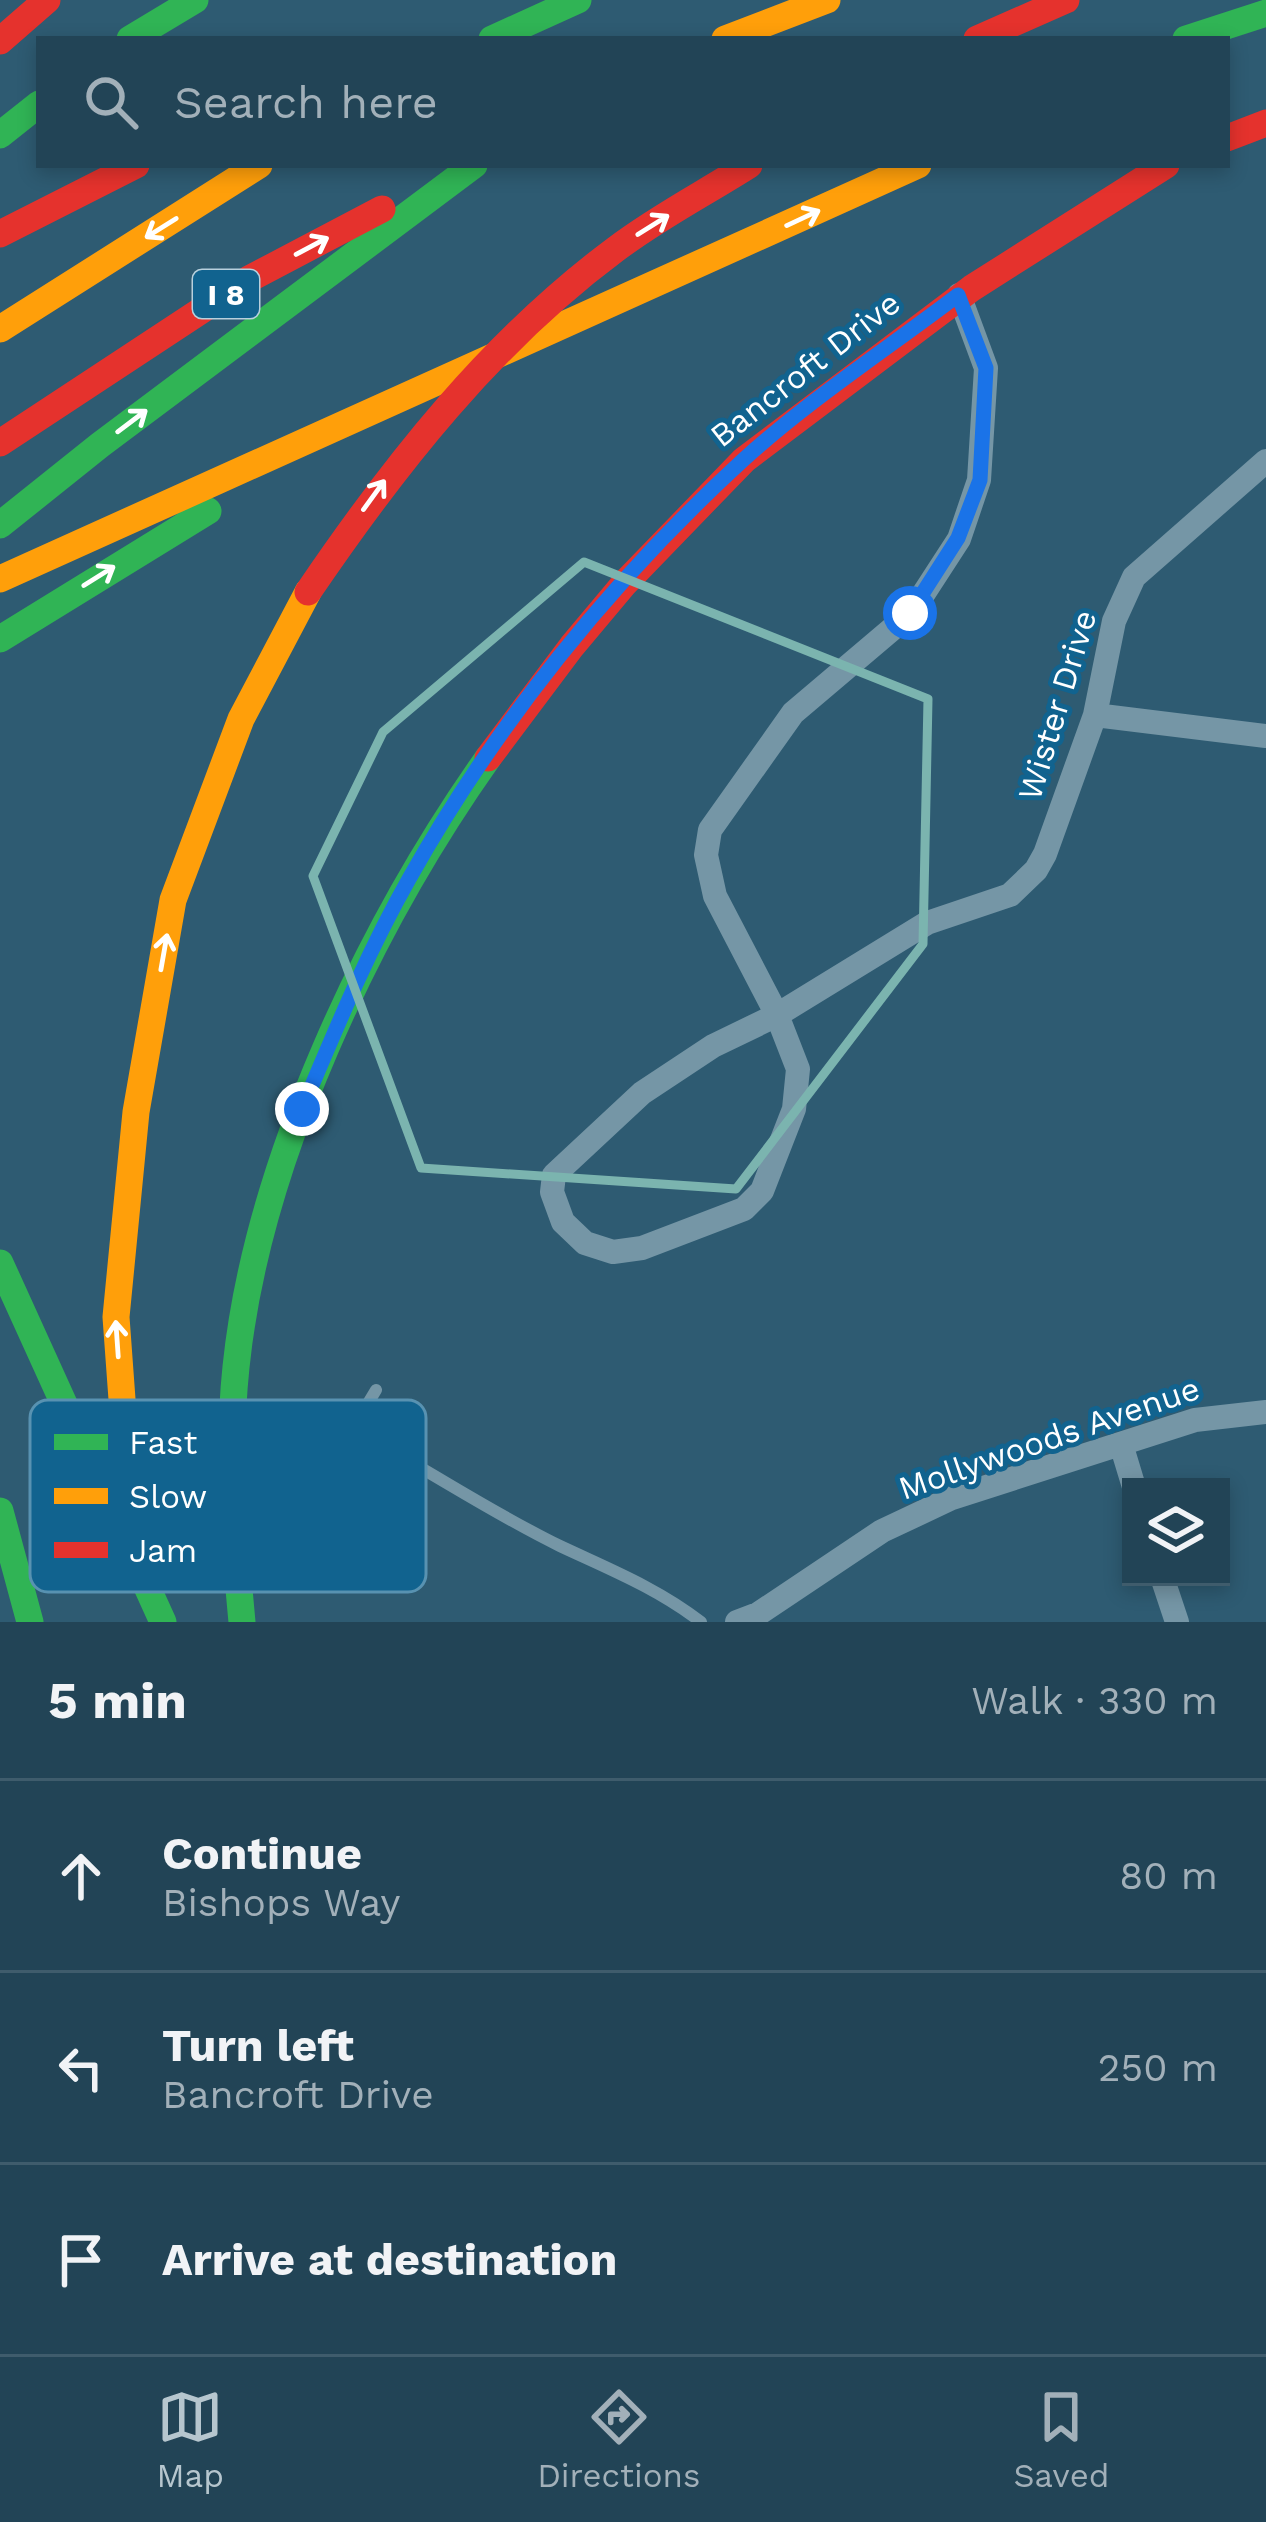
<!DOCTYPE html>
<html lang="en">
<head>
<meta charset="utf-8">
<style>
  :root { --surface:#224456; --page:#2a4b5c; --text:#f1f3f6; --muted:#a2b0b9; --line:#3f5c6c; --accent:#b6c6ce }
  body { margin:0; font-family:"Work Sans",sans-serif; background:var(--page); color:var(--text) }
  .controls { position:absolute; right:36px; bottom:36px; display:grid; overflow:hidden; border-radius:0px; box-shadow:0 6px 18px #0003 }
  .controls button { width:108px; height:108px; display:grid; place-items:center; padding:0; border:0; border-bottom:3px solid var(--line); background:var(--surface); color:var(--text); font:60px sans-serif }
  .stop { position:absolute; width:36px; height:36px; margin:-27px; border:9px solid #1a73e8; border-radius:50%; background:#fff }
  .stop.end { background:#1a73e8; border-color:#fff; box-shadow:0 3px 12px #0008 }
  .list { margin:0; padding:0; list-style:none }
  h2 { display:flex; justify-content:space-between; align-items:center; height:156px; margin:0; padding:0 48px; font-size:51px }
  h2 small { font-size:39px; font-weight:400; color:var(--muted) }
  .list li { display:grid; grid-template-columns:78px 1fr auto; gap:36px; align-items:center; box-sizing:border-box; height:192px; padding:0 48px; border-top:3px solid var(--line) }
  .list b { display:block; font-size:45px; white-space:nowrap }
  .list p { margin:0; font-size:39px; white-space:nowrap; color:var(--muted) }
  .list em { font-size:39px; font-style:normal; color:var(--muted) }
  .icon { flex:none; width:66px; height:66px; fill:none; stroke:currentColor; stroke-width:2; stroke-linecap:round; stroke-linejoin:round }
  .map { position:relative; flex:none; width:1266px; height:1622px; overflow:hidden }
  .search { position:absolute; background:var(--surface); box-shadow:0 6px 18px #0003; left:36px; right:36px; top:36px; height:132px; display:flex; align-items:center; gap:30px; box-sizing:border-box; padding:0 42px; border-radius:0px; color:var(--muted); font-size:45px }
  .sheet { height:732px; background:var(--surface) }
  nav { display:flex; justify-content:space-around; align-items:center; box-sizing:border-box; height:168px; border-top:3px solid var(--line); background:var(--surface); font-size:33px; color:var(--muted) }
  nav a { display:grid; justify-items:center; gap:6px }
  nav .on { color:var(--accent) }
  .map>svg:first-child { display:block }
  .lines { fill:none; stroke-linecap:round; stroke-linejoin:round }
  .lane { stroke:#7596a6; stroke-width:12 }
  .street { stroke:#7596a6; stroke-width:24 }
  .fast { stroke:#30b455; stroke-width:27 }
  .slow { stroke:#ff9f0a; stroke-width:27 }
  .jam { stroke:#e5322d; stroke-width:27 }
  .fast-bridge { stroke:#30b455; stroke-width:27 }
  .jam-bridge { stroke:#e5322d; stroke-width:27 }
  .oneway { stroke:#fff }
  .route { stroke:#1a73e8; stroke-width:15 }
  .marked { fill:none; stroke:#7bb4af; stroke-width:9; stroke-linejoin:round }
  .labels { text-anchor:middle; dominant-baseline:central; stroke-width:10; stroke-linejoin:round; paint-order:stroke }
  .shield { fill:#11638f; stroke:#b8d0dd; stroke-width:3 }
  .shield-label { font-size:30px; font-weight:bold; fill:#fff }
  .street-label { font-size:33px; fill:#fff; stroke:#11638f }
  .key { fill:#11638f; stroke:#5892b1; stroke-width:3 }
  .key-label { font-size:33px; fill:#fff }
</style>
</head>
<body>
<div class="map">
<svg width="1266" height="1622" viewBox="0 0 1266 1622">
  <rect width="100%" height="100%" fill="#2e5b72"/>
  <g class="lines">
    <path class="lane" d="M 376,1390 L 361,1415 L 379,1444 C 439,1477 498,1516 560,1546 C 609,1569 657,1588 701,1622"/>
    <path class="street" d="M 959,295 L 986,368 L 979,480 L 959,539 L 911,613 L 793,713 L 710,830 L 706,855 L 715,896 L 777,1015 L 798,1069 L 794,1109 L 762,1191 L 744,1209 L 642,1248 L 613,1252 L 585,1243 L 563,1222 L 552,1192 L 554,1175 L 642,1093 L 713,1046 L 777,1015 L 927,923 L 1010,895 L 1036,870 L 1045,854 L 1095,715 L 1114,621 L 1134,577 L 1266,461
      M 1095,715 L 1266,736
      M 1121,1444 L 1134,1487
      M 1162,1577 L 1177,1622
      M 737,1622 L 758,1614 L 882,1531 L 952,1498 L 1195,1420 L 1266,1412"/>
    <path class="fast" d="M 130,39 L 195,0
      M 492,39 L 578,0
      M 1186,39 L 1266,13
      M 0,135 L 39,104
      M 0,525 L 100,445 L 474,165
      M 0,639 L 208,511
      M 0,1511 L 30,1622
      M 242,1622 C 234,1537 227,1452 236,1367 C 257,1162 370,925 488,758"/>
    <path class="slow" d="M 725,39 L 827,0
      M 0,329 L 259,165
      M 0,579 L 918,165
      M 133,1550 L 116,1317 L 136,1112 L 173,900 L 241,719 L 308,592"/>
    <path class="jam" d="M 977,39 L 1066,0
      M 0,41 L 47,0
      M 1227,138 L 1266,123
      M 0,234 L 136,165
      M 0,443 L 249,279 L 382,209
      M 488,758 L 572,646 L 624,584 L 744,460 L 972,288 L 1166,165"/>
    <path class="fast-bridge" d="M 0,1263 L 163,1622"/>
    <path class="jam-bridge" d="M 308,592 C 395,464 491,342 616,249 C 658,217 705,193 749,165"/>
  </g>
  <defs><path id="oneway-shaft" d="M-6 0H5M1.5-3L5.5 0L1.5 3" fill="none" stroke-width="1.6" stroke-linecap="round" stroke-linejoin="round" transform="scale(3)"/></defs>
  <g class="oneway">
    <use href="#oneway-shaft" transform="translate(803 218) rotate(-25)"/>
    <use href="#oneway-shaft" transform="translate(653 225) rotate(-32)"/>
    <use href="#oneway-shaft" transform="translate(161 228) rotate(148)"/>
    <use href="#oneway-shaft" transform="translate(312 246) rotate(-28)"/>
    <use href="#oneway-shaft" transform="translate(132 421) rotate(-37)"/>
    <use href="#oneway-shaft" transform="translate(374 495) rotate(-54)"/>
    <use href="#oneway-shaft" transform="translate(99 576) rotate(-32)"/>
    <use href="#oneway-shaft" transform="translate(164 952) rotate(-80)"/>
    <use href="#oneway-shaft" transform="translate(117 1339) rotate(-94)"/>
  </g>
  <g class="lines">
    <path class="route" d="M 302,1109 C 335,1031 367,953 409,879 C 496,724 611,581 742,461 C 809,400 887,349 958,295 L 986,368 L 980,480 L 958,538 L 910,613"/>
  </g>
  <path class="marked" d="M 584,562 L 928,699 L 923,944 L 736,1189 L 421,1168 L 313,876 L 383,732 Z"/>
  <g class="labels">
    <rect class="shield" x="193" y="270" width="66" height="48" rx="9"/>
    <g class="shield-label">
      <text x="226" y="294">I 8</text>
    </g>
    <g class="street-label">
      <text transform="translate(805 369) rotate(-38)">Bancroft Drive</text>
      <text transform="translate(1057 705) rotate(-73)">Wister Drive</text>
      <text transform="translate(1049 1438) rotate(-19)">Mollywoods Avenue</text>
    </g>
  </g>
  <rect x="30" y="1400" width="396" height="192" rx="18" class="key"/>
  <rect x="54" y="1434" width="54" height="16" fill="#30b455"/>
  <rect x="54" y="1488" width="54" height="16" fill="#ff9f0a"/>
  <rect x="54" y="1542" width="54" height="16" fill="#e5322d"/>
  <g class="key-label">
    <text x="129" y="1454">Fast</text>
    <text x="129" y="1508">Slow</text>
    <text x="129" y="1562">Jam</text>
  </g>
</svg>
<div class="controls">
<button><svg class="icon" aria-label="layers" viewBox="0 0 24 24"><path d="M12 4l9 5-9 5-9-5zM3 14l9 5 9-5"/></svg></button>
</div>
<div class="stop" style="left:910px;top:613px"></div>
<div class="stop end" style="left:302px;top:1109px"></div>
<div class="search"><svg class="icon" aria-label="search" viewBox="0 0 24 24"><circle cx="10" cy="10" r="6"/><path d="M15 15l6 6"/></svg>Search here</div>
</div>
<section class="sheet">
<h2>5 min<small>Walk · 330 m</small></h2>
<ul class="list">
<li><svg class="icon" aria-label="ahead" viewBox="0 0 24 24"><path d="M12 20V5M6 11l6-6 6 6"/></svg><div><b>Continue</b><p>Bishops Way</p></div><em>80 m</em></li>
<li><svg class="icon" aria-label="left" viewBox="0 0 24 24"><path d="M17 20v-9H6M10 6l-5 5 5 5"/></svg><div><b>Turn left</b><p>Bancroft Drive</p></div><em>250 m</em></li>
<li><svg class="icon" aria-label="arrive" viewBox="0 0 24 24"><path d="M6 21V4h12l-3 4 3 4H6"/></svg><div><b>Arrive at destination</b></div></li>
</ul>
</section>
<nav>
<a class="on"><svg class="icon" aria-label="map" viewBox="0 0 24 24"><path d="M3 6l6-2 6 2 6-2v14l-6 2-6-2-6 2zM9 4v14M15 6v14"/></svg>Map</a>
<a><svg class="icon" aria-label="directions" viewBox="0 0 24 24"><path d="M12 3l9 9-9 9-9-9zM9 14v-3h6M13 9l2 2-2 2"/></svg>Directions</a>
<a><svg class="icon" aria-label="saved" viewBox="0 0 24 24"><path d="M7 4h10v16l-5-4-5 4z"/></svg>Saved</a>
</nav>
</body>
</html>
